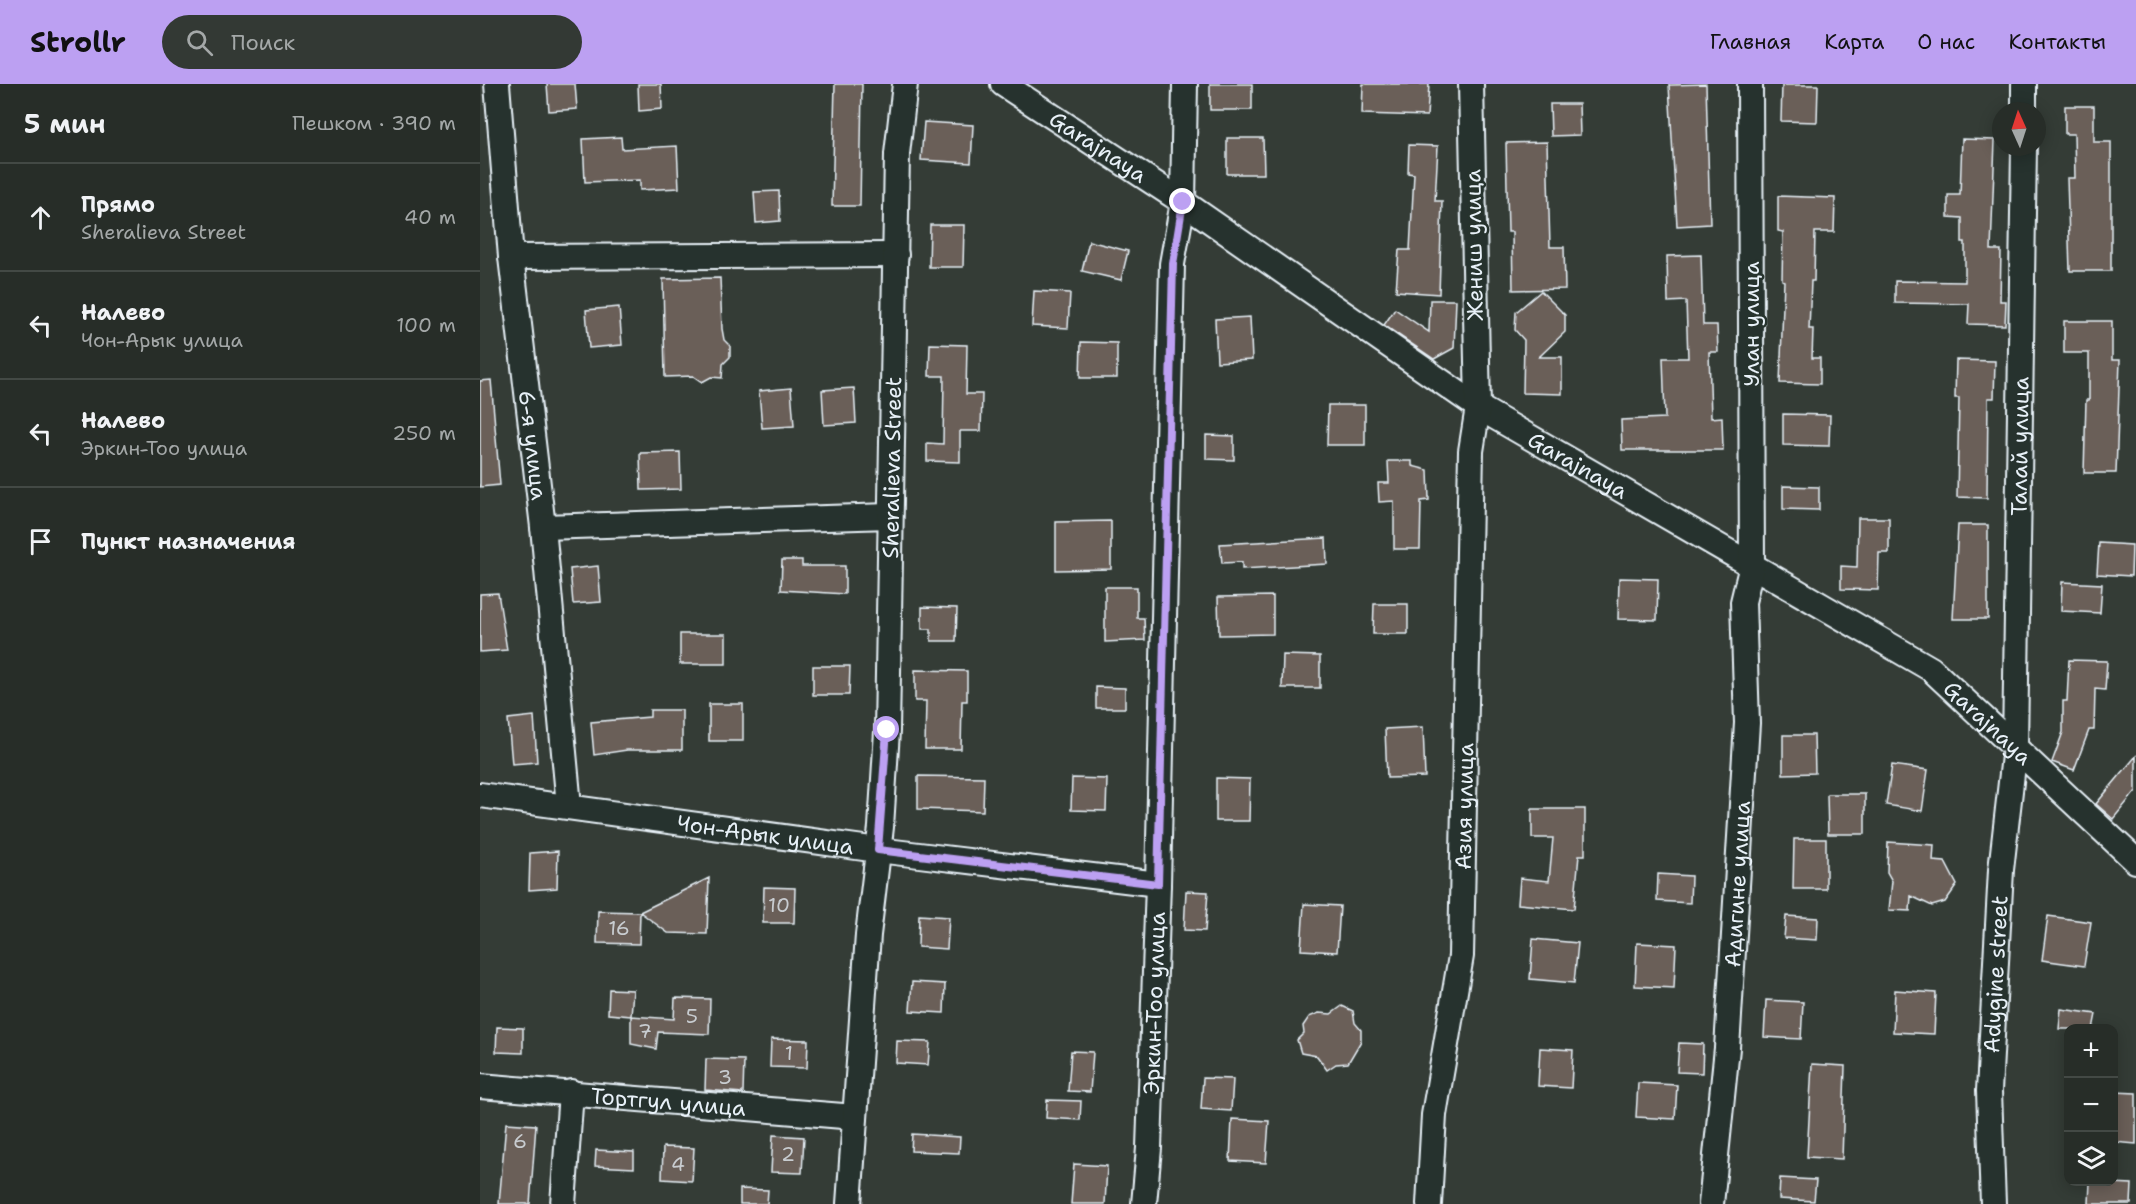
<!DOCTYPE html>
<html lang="ru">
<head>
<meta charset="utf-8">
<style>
  :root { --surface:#272d28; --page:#333934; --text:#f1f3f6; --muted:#a4a8a8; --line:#434945; --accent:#bca0f2 }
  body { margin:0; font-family:"Shantell Sans",sans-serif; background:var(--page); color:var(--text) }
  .controls { position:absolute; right:18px; bottom:18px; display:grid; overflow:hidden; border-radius:12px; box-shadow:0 3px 15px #0003 }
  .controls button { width:54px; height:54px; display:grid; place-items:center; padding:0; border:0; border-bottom:2px solid var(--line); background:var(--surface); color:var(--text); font:30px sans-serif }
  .compass { position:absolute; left:1512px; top:18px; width:54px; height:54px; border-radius:50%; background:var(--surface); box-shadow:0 3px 15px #0003; rotate:357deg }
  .stop { position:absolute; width:18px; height:18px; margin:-14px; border:4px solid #bca0f2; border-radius:50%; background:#fff }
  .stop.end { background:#bca0f2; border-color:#fff; box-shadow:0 2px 6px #0008 }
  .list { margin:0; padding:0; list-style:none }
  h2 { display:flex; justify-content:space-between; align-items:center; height:78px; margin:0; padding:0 24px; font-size:26px }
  h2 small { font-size:20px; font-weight:400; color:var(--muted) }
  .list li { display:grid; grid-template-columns:39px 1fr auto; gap:18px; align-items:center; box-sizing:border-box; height:108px; padding:0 24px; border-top:2px solid var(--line) }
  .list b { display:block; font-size:22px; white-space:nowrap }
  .list p { margin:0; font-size:20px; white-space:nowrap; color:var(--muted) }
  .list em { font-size:20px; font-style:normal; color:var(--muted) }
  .icon { flex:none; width:33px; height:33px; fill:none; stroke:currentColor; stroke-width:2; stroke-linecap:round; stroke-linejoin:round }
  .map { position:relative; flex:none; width:1656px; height:1120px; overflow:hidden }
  header { display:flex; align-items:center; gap:36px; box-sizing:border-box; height:84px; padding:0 30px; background:var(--accent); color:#111 }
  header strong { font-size:28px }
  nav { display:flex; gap:33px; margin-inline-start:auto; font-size:21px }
  .search { width:420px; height:54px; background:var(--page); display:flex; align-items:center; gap:15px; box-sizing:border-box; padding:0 21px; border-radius:33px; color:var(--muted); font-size:22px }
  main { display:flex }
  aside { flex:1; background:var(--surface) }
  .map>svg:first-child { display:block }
  .building { fill:#6a5e58; stroke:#e8f1f8; stroke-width:1.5 }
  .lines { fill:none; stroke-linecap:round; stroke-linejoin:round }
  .minor-casing { stroke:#e8f1f8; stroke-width:28 }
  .minor { stroke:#26332d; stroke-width:24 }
  .route { stroke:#bca0f2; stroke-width:8 }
  .labels { text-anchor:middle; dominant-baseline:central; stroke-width:5; stroke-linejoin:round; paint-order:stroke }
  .number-label { font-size:20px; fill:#c8ccd0 }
  .street-label { font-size:22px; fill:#e8f1f8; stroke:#26332d }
</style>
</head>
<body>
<header>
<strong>Strollr</strong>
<div class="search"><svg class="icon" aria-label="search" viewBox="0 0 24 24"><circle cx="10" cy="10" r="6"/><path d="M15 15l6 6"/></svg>Поиск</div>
<nav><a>Главная</a><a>Карта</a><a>О нас</a><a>Контакты</a></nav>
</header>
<main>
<aside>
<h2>5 мин<small>Пешком · 390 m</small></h2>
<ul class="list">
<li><svg class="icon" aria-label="ahead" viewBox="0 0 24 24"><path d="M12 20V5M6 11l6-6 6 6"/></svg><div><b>Прямо</b><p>Sheralieva Street</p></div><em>40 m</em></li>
<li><svg class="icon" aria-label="left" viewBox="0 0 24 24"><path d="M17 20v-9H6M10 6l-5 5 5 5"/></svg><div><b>Налево</b><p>Чон-Арык улица</p></div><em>100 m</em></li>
<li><svg class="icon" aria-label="left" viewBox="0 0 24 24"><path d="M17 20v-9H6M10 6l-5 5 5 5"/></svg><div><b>Налево</b><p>Эркин-Тоо улица</p></div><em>250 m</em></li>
<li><svg class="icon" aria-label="arrive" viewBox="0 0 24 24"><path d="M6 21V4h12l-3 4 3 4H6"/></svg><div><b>Пункт назначения</b></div></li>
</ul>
</aside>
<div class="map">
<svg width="1656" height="1120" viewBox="0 0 1656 1120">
  <rect width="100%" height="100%" fill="#343c36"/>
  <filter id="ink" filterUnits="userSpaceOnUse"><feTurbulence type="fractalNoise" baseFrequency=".0167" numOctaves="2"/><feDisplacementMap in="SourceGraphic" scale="12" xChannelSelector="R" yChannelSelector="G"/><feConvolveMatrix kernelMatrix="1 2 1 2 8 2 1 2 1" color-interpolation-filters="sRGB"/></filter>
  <g filter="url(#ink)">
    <path class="building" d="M 67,0 L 95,0 L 97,25 L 69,27 Z
      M 158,0 L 181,0 L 182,25 L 159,27 Z
      M 355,0 L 382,0 L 380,122 L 352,122 Z
      M 730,0 L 772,0 L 772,26 L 730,26 Z
      M 883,0 L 949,0 L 947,32 L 882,30 Z
      M 1226,0 L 1230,140 L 1197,142 L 1189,1 Z
      M 1302,1 L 1338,1 L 1337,38 L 1301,37 Z
      M 1070,20 L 1099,20 L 1100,51 L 1071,52 Z
      M 1585,22 L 1614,22 L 1614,58 L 1631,58 L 1631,187 L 1590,187 L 1587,94 L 1595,94 L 1594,50 L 1585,50 Z
      M 444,38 L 493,41 L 491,79 L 441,76 Z
      M 141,53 L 142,65 L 197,62 L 199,104 L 160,106 L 160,96 L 105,98 L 103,55 Z
      M 747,54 L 783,54 L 784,90 L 747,90 Z
      M 1482,55 L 1515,56 L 1511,166 L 1521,166 L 1520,217 L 1526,217 L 1525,241 L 1488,240 L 1489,220 L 1415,219 L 1415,197 L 1485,198 L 1485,158 L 1482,158 L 1482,134 L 1468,133 L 1468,111 L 1480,111 Z
      M 1067,58 L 1070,163 L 1084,163 L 1085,205 L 1033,206 L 1032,148 L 1028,148 L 1026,59 Z
      M 929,61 L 958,62 L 955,117 L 962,117 L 959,210 L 916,207 L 919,166 L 930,166 L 934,90 L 928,89 Z
      M 299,107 L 300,137 L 276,139 L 274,108 Z
      M 1298,112 L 1355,114 L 1354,148 L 1335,148 L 1334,197 L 1331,197 L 1329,245 L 1333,245 L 1332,274 L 1340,274 L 1340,300 L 1300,299 L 1304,197 L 1302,196 L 1303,148 L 1298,147 Z
      M 450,141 L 484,141 L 483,183 L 449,183 Z
      M 609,157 L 648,167 L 641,196 L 602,187 Z
      M 1221,171 L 1223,241 L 1237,241 L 1238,268 L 1229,268 L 1231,334 L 1242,333 L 1243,366 L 1142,366 L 1141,336 L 1185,334 L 1183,274 L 1208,274 L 1206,217 L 1188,218 L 1187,172 Z
      M 240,194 L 242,245 L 244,256 L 250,262 L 250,273 L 243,280 L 242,294 L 231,293 L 222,298 L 213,292 L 185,293 L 183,195 Z
      M 554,207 L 590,209 L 588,244 L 552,242 Z
      M 1061,207 L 1085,231 L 1085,248 L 1059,273 L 1082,273 L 1082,310 L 1043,309 L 1044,256 L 1035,246 L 1036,228 Z
      M 950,216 L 976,216 L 974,264 L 954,275 L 904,241 L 915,225 L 949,248 Z
      M 139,223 L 142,261 L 109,264 L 106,226 Z
      M 770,233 L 772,276 L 737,278 L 735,235 Z
      M 1584,237 L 1632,237 L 1632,276 L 1640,276 L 1636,389 L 1604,389 L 1606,316 L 1609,316 L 1609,269 L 1584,269 Z
      M 601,258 L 637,259 L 637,294 L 600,294 Z
      M 450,260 L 487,261 L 486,310 L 502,310 L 501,347 L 480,347 L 480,378 L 447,377 L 447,359 L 463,360 L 464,292 L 449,292 Z
      M 1476,276 L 1515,277 L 1514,314 L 1508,314 L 1507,414 L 1477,413 L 1479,314 L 1475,314 Z
      M 11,296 L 20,401 L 0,403 L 0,297 Z
      M 311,304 L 314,342 L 282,344 L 279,307 Z
      M 374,304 L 376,339 L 344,341 L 342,306 Z
      M 848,321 L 885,321 L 885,361 L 847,361 Z
      M 1303,330 L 1350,331 L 1349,362 L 1303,361 Z
      M 726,351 L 754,352 L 754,376 L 726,375 Z
      M 200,368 L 201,405 L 161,406 L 160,369 Z
      M 908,377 L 932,377 L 932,382 L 948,386 L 949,416 L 941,417 L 940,465 L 914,465 L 914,417 L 899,418 L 898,399 L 909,399 Z
      M 1303,402 L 1339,403 L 1339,426 L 1303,425 Z
      M 1378,434 L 1409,434 L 1409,469 L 1399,469 L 1398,506 L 1361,505 L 1361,482 L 1377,483 Z
      M 631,437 L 631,485 L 576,486 L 576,438 Z
      M 1478,441 L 1508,441 L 1508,535 L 1473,535 Z
      M 846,454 L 847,480 L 762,485 L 762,478 L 742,479 L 740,460 Z
      M 1619,459 L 1652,461 L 1651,492 L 1617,490 Z
      M 302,476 L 322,476 L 322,482 L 365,482 L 365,510 L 301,506 Z
      M 118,482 L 121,518 L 93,520 L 90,485 Z
      M 1139,494 L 1178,495 L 1177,536 L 1138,535 Z
      M 1582,498 L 1622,500 L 1620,529 L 1581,527 Z
      M 625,503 L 657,503 L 657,534 L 664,534 L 665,556 L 625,558 Z
      M 18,509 L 27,566 L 0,568 L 0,510 Z
      M 793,512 L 793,550 L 739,551 L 738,513 Z
      M 894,520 L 928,520 L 928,550 L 893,550 Z
      M 442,523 L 477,524 L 476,557 L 451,557 L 451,545 L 442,545 Z
      M 200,550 L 246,550 L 246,580 L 200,580 Z
      M 803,571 L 840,572 L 840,604 L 802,604 Z
      M 1589,576 L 1627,577 L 1625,606 L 1615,605 L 1614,646 L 1609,646 L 1594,686 L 1572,678 L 1583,648 L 1583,617 L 1587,617 Z
      M 333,582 L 370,582 L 369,611 L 333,611 Z
      M 435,586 L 487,587 L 487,617 L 482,617 L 481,665 L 445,665 L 446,617 L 435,617 Z
      M 616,603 L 645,604 L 645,624 L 616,624 Z
      M 229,620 L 263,620 L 263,657 L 229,657 Z
      M 170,626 L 202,626 L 202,666 L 147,666 L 114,671 L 111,638 L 170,633 Z
      M 54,632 L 57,678 L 32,680 L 28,635 Z
      M 943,643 L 945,693 L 907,694 L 905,645 Z
      M 1303,651 L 1334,651 L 1335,689 L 1303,690 Z
      M 1656,672 L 1656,707 L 1633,735 L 1616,720 Z
      M 1412,681 L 1448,686 L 1442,727 L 1406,721 Z
      M 438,692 L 504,693 L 503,727 L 438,725 Z
      M 592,694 L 627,695 L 626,727 L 591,726 Z
      M 736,694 L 770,695 L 769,737 L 736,737 Z
      M 1347,710 L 1385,710 L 1385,750 L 1348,750 Z
      M 1052,725 L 1105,725 L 1105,771 L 1099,771 L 1094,825 L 1038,820 L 1040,794 L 1069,797 L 1073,754 L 1052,754 Z
      M 1314,755 L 1346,755 L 1346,805 L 1313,805 Z
      M 1408,758 L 1454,761 L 1453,777 L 1465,778 L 1477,801 L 1465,818 L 1452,822 L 1431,812 L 1430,827 L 1409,826 L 1412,797 L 1407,788 Z
      M 78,767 L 77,804 L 49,806 L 50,769 Z
      M 1178,790 L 1211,792 L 1210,819 L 1177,817 Z
      M 229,794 L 227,850 L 188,849 L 160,828 Z
      M 284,803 L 315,804 L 314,839 L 283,839 Z
      M 706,807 L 728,808 L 725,847 L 704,846 Z
      M 824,820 L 860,822 L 857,868 L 821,866 Z
      M 118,827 L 160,828 L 159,860 L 117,859 Z
      M 439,831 L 469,833 L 467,865 L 438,863 Z
      M 1306,832 L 1338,834 L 1337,856 L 1304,854 Z
      M 1568,832 L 1611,838 L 1604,882 L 1562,876 Z
      M 1053,855 L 1098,859 L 1094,899 L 1050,895 Z
      M 1157,859 L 1196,861 L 1194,904 L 1155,902 Z
      M 432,898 L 465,900 L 464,929 L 430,927 Z
      M 129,905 L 153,906 L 151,932 L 128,930 Z
      M 1415,906 L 1456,909 L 1454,950 L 1413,948 Z
      M 195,914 L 230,915 L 229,950 L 178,948 L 176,965 L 151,960 L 151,932 L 194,935 Z
      M 1286,916 L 1323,918 L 1321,955 L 1284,953 Z
      M 862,922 L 873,927 L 875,939 L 881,946 L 881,957 L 868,979 L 856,980 L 847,986 L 837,972 L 821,969 L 817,956 L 824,949 L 823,942 L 829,933 L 839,929 L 851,930 Z
      M 1581,925 L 1616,930 L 1613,945 L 1579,945 Z
      M 17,943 L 43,944 L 43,969 L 16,968 Z
      M 291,955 L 328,956 L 327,984 L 290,983 Z
      M 417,957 L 450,958 L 448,981 L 416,979 Z
      M 1199,959 L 1223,960 L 1222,989 L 1197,988 Z
      M 1060,964 L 1093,966 L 1091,1004 L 1058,1002 Z
      M 591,967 L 613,968 L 610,1008 L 588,1007 Z
      M 226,975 L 264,976 L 263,1009 L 225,1006 Z
      M 1332,980 L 1365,982 L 1362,1075 L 1327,1073 Z
      M 723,994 L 753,995 L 751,1027 L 721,1025 Z
      M 1158,999 L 1197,1001 L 1195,1035 L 1156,1033 Z
      M 1634,1008 L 1656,1009 L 1656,1060 L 1634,1058 Z
      M 567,1016 L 601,1017 L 600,1036 L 566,1034 Z
      M 752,1035 L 789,1037 L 786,1079 L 750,1077 Z
      M 26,1039 L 56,1041 L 50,1120 L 19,1120 Z
      M 432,1050 L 480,1053 L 479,1069 L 431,1067 Z
      M 293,1051 L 324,1053 L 322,1089 L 291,1088 Z
      M 183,1063 L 214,1064 L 212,1097 L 182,1095 Z
      M 116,1066 L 154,1068 L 154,1084 L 115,1082 Z
      M 594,1080 L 627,1082 L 625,1120 L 591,1120 Z
      M 1300,1094 L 1336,1096 L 1334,1117 L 1299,1115 Z
      M 1610,1098 L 1652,1100 L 1651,1120 L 1609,1120 Z
      M 260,1105 L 288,1106 L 287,1120 L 260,1120 Z"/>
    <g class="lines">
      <defs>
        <g id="minor">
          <path id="s1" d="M 17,0 L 31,173 L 63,443 L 89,722"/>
          <path id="s2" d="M 523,0 L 703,118 L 998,323 L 1451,585 L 1656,777"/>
          <path d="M 1544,27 L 1544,0"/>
          <path d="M 31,173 L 416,171"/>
          <path d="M 63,443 L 410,432"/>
          <path id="s3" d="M 0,711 L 398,766 L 678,800"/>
          <path id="s4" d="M 0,1002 L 375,1033"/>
          <path d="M 83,1120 L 91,1008"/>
          <path id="s5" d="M 369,1120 L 388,851 L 401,743 L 407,647 L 417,70 L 425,0"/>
          <path id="s6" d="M 664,1120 L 669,1064 L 678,800 L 692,180 L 703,118 L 705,0"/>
          <path id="s7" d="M 949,1120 L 954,1031 L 981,872 L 991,367 L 998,323 L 991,0"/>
          <path id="s8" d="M 1231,1120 L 1247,964 L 1267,639 L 1263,518 L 1272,481 L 1270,0"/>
          <path id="s9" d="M 1513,1120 L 1509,1007 L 1521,786 L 1535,663 L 1544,63"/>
        </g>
      </defs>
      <use href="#minor" class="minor-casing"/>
      <use href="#minor" class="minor"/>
    </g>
  </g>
  <g class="lines" filter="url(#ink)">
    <path class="route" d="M 407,646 L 398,766 L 678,800 L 693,180 L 703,118"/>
  </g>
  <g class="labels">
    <g class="number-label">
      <text x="299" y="821">10</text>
      <text x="139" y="844">16</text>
      <text x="212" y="932">5</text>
      <text x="165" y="947">7</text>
      <text x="309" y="969">1</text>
      <text x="245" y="993">3</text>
      <text x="40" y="1057">6</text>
      <text x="308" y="1070">2</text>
      <text x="198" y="1080">4</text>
    </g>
    <g class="street-label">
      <text stroke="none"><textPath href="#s2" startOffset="114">Garajnaya</textPath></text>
      <text transform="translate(994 161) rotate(-91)">Жениш улица</text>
      <text transform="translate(1271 240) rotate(-90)">Улан улица</text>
      <text stroke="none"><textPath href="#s1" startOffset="363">6-я улица</textPath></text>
      <text stroke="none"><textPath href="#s9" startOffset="759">Талай улица</textPath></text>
      <text stroke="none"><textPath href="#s2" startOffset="690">Garajnaya</textPath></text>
      <text stroke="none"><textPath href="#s5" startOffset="738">Sheralieva Street</textPath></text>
      <text stroke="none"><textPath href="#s2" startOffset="1176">Garajnaya</textPath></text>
      <text stroke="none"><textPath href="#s7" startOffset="400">Азия улица</textPath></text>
      <text stroke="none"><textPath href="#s3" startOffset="288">Чон-Арык улица</textPath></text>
      <text stroke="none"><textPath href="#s8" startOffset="321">Адигине улица</textPath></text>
      <text stroke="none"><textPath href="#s9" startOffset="230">Adygine street</textPath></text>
      <text stroke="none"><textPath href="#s6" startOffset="201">Эркин-Тоо улица</textPath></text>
      <text stroke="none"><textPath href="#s4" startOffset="189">Тортгул улица</textPath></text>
    </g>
  </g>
</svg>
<div class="controls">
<button>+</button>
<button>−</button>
<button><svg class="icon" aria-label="layers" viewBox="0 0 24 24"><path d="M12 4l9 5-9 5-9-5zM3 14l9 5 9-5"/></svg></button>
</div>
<svg class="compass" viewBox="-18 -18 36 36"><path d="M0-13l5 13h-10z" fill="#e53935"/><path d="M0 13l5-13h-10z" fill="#a4a8a8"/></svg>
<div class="stop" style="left:407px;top:646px"></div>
<div class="stop end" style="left:703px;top:118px"></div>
</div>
</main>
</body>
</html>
